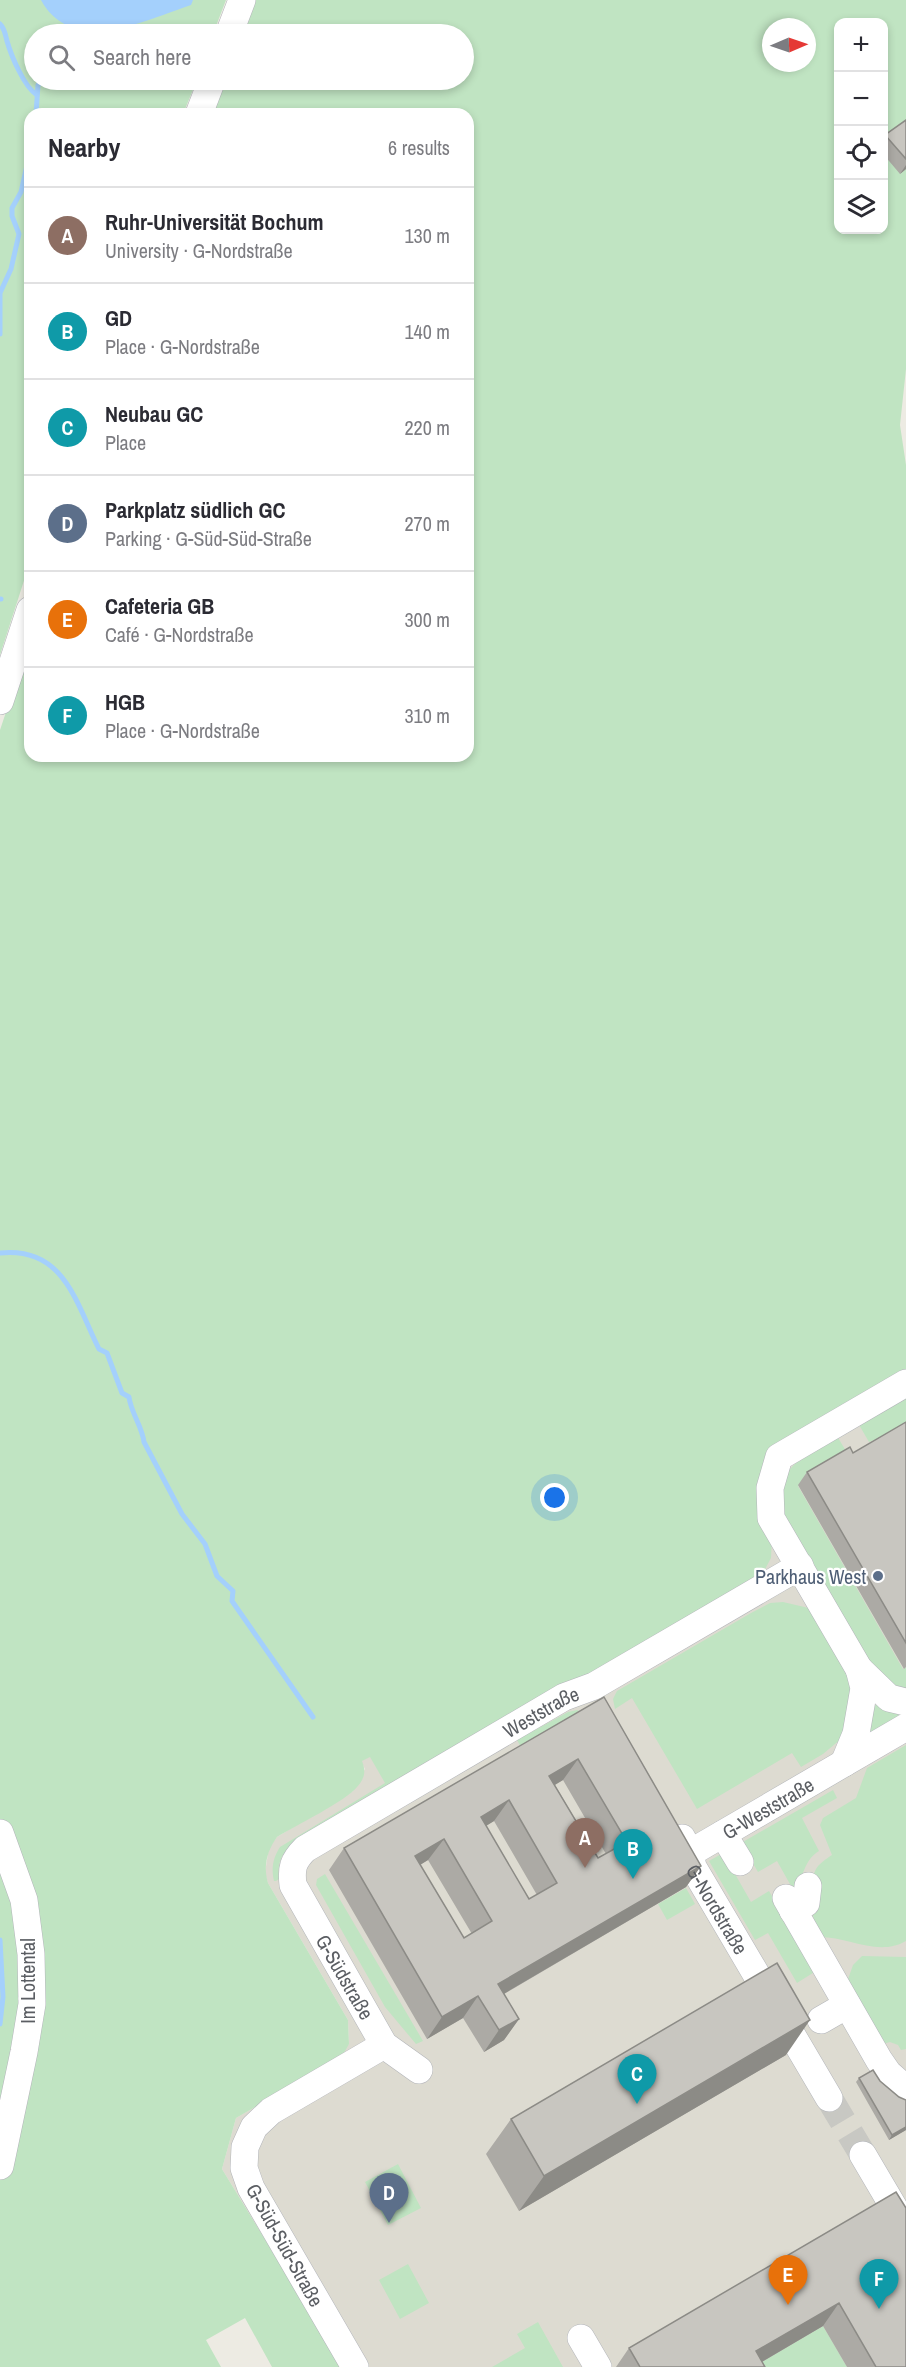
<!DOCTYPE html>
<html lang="en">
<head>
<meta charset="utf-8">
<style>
  :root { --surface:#fff; --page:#f2f2f3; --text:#2b2b33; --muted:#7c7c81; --line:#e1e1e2; --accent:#e24c33 }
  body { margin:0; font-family:"Archivo Narrow",sans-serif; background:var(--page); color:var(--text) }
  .controls { position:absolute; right:18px; top:18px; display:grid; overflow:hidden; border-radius:12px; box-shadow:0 3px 9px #0003 }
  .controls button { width:54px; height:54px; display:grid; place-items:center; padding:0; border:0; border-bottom:2px solid var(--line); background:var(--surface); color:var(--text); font:30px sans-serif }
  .compass { position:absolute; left:762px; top:18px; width:54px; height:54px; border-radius:50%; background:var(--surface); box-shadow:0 3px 9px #0003; rotate:88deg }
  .you { position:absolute; left:555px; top:1498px; width:21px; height:21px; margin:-15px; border:4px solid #fff; border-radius:50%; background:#1a73e8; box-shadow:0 0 0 9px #1a73e833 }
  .badge { display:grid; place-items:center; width:39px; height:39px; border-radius:50%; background:var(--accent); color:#fff; font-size:20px; font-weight:700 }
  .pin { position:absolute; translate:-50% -50px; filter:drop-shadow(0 2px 3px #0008) }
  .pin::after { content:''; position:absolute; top:32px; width:21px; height:18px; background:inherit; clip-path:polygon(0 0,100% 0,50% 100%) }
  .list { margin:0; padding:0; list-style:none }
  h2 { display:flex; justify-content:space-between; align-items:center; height:78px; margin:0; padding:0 24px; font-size:26px }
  h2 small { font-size:20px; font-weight:400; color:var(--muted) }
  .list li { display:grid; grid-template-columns:39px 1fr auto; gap:18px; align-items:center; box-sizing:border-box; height:96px; padding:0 24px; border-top:2px solid var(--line) }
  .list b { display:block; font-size:22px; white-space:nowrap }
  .list p { margin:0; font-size:20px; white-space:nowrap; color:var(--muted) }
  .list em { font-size:20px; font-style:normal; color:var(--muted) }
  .icon { flex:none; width:33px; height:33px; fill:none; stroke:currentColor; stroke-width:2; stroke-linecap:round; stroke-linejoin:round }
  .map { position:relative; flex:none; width:906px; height:2367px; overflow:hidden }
  .search { position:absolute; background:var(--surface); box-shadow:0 3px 9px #0003; left:24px; top:24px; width:450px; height:66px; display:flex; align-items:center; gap:15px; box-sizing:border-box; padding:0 21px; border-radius:33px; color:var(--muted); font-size:22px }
  .panel { position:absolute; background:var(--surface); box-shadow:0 3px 9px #0003; left:24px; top:108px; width:450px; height:654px; border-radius:18px }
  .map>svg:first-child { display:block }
  .education { fill:#dddbd1 }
  .green { fill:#c0e4c2; fill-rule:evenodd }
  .water { fill:#a4d0fc }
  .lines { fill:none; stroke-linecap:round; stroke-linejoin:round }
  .stream { stroke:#a4d0fc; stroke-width:5 }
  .minor-tunnel { stroke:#c8c8c3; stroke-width:27; stroke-dasharray:27 14; stroke-linecap:butt }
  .minor-casing { stroke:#b3b5ba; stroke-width:28 }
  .minor { stroke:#fff; stroke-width:27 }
  .wall { fill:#acaaa5; fill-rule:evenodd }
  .shaded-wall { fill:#8c8b86 }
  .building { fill:#c8c6c0; stroke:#8c8b86; stroke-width:1.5; fill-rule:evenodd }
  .service-dot { fill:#5c6f8a; stroke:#fff; stroke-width:2 }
  .labels { text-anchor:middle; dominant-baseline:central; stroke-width:4.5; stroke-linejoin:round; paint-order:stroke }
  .service-label { font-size:20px; fill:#4e5e75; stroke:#fff; text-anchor:end }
  .street-label { font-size:20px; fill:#5b5e63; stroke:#fff }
</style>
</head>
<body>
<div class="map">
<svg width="906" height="2367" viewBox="0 0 906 2367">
  <rect width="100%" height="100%" fill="#edebe3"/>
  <path class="education" d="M 906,1374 L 906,2367 L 343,2367 L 222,2169 L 236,2118 L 297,2082 L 349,2044 L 348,2020 L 268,1883 L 265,1873 L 269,1847 L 277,1837 L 353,1791 L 365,1769 L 361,1761 L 370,1756 L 386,1783 L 759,1483 Z"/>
  <path class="green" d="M 0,0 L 226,0 L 213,34 L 34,34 L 34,80 L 197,80 L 183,114 L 30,114 L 30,562 L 0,655 Z
    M 249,0 L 906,0 L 906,369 L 900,425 L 906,465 L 906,1374 L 776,1449 L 771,1558 L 763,1573 L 287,1850 C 279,1858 278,1868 279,1879 L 276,1881 L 274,1881 C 271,1868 273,1858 280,1847 L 385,1783 L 370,1757 L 362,1761 C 366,1771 365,1778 357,1787 C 346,1801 295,1826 277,1837 C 267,1851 263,1866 268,1883 L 348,2020 L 349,2044 L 341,2058 L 236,2118 L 222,2169 L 343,2367 L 272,2367 L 245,2318 L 206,2340 L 221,2367 L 0,2367 L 0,730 L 30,640 L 30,756 L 468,756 L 468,114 L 207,114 L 220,80 L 464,80 L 464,34 L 237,34 ZM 838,22 L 884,22 L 884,230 L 838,230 ZM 771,27 L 807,27 L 807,63 L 771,63 Z
    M 906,1394 L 906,1430 L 878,1446 L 874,1440 L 869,1442 L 858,1423 Z
    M 837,1436 L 852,1461 L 798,1486 L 903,1669 L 906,1667 L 906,1693 L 879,1679 L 785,1522 C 784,1514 780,1503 780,1494 C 781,1465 815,1449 837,1436 Z
    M 783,1602 L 813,1609 L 853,1684 L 849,1717 L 841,1739 L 823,1754 L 801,1767 L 792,1753 L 697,1809 L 632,1698 L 615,1709 L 613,1699 L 617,1691 L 751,1613 L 770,1603 Z
    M 878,1704 L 906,1714 L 861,1744 L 872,1707 Z
    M 577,1710 L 583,1713 L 526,1756 L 517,1740 L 568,1712 Z
    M 906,1745 L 906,1941 C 878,1957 849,1937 820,1937 C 812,1919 806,1890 815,1871 C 818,1864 826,1859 832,1855 L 820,1825 L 823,1818 L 856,1798 L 867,1768 Z
    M 833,1790 L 837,1798 L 802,1818 L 819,1851 C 804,1860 803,1877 795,1893 L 777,1861 L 758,1872 L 741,1843 Z
    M 723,1853 L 751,1902 L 769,1891 L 816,1971 L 797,1983 L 768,1933 L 755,1940 L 709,1861 Z
    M 325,1874 L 423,2041 L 416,2044 L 385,2007 L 316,1885 L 317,1879 Z
    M 686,1888 L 695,1904 L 667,1920 L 658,1904 Z
    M 862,1956 L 906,1957 L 906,2049 L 901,2050 L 898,2045 L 890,2042 L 883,2044 L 847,1982 L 853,1965 Z
    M 398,2164 L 421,2208 L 388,2225 L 365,2182 Z
    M 408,2264 L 429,2303 L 400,2319 L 379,2280 Z
    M 538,2322 L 563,2367 L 492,2367 L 525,2348 L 517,2334 Z
    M 823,2326 L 847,2367 L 753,2367 Z"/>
  <path class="water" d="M 41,0 L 193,0 L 191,5 C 146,20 72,57 41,0 Z"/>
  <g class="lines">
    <path class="stream" d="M 0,24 C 5,29 5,34 7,41 C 11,55 24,87 37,95
      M 36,114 L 38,85 L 42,80
      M 0,334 L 0,293 L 11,269 L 19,234 L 12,216 L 12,208 L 21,192 L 30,152
      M 0,599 L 1,599
      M 0,1253 C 64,1246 76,1303 99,1349 L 107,1353 L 122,1393 L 129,1397 C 131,1413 142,1426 144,1442 L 182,1514 L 205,1544 L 217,1576 L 233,1591 L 232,1601 L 313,1717
      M 0,1940 L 3,1997 L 0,2024"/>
    <path class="minor-tunnel" d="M 829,2098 L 863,2155"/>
    <defs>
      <g id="minor">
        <path d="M 229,34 L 242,0"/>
        <path d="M 199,114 L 212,80"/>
        <path d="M 0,701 L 30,610"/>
        <path d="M 906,1383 L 779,1457 L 770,1488 L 771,1518 L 859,1669 L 889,1698 L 906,1702"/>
        <path d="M 844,1763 L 856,1734 L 864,1688 L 859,1669"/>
        <path d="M 0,1833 L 24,1900 L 31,1954 L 32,2004 L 24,2052 L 0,2166"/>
        <path d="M 723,1834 L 740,1862"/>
        <path id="s1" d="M 682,1838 L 690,1853 L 693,1867 L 829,2098"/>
        <path id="s2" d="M 690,1853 L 906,1727"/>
        <path d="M 786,1898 L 879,2060 L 888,2073 L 906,2089"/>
        <path d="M 793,1911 L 806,1903 L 808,1886"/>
        <path d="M 821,2020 L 847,2005"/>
        <path id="s3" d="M 419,2070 L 384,2045 L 293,1885 C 291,1868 293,1861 305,1849 L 564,1697 L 594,1686 L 800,1566"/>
        <path d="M 863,2155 L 906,2228"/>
        <path d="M 581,2338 L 598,2367"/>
        <path d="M 355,2367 L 251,2188 L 244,2168 L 245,2147 L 254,2127 L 271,2111 L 384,2045"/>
      </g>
    </defs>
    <use href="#minor" class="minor-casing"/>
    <use href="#minor" class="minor"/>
  </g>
  <path class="wall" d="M 906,120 L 906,169 L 900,174 L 884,155 L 884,138 L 885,135 Z
    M 906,1422 L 906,1667 L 904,1669 L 798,1485 L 807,1472 L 853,1453 Z
    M 604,1697 L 701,1866 L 686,1887 L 504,1994 L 519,2019 L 504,2040 L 484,2052 L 463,2018 L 427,2039 L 329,1870 L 344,1848 ZM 563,1780 L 606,1854 L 598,1858 L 555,1785 ZM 494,1821 L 537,1895 L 529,1899 L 486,1826 ZM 428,1860 L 472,1934 L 464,1938 L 420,1865 Z
    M 786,2055 L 519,2211 L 486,2154 L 511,2119 Z
    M 859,2078 L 906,2130 L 889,2140 L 856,2082 Z
    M 906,2208 L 906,2367 L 847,2367 L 823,2326 L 762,2362 L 765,2367 L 616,2367 L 629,2348 Z"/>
  <path class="shaded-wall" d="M 906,165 L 906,169 L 900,174 Z
    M 578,1759 L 563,1780 L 534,1797 L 549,1776 Z
    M 509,1800 L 494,1821 L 466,1838 L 481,1817 Z
    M 444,1839 L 428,1860 L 400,1877 L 415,1856 Z
    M 701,1866 L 686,1887 L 483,2006 L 498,1984 Z
    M 478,1996 L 463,2018 L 427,2039 L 442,2017 Z
    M 519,2019 L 504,2040 L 484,2052 L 499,2030 Z
    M 810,2020 L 786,2055 L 519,2211 L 544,2176 Z
    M 906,2127 L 906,2130 L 889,2140 L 892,2135 Z
    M 839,2303 L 823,2326 L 753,2367 L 756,2351 Z"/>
  <path class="building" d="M 906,120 L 906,159 L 885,135 Z
    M 906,1422 L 906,1643 L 807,1472 L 850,1447 L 853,1453 Z
    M 604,1697 L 701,1866 L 498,1984 L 519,2019 L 499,2030 L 478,1996 L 442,2017 L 344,1848 ZM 578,1759 L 627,1842 L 598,1858 L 549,1776 ZM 509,1800 L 557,1883 L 529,1899 L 481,1817 ZM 444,1839 L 492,1921 L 464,1938 L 415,1856 Z
    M 777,1963 L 810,2020 L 544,2176 L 511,2119 Z
    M 873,2070 L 880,2081 L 899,2097 L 906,2100 L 906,2127 L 892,2135 L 859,2078 Z
    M 896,2192 L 906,2208 L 906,2367 L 876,2367 L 839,2303 L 756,2351 L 765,2367 L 640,2367 L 629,2348 Z"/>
  <circle class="service-dot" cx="878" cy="1576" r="6"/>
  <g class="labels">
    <g class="service-label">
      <text x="866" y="1576">Parkhaus West</text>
    </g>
    <g class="street-label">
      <text stroke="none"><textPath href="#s3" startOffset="540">Weststraße</textPath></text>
      <text stroke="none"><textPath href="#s2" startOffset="90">G-Weststraße</textPath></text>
      <text stroke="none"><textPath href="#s1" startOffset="80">G-Nordstraße</textPath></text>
      <text transform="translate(345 1977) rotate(60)">G-Südstraße</text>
      <text transform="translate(27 1981) rotate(-90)">Im Lottental</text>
      <text transform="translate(285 2245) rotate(61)">G-Süd-Süd-Straße</text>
    </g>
  </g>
</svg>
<div class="controls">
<button>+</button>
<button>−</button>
<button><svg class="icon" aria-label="locate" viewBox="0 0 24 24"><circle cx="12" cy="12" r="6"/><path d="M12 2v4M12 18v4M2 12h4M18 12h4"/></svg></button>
<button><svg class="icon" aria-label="layers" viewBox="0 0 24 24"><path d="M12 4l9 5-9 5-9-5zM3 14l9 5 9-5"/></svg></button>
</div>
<svg class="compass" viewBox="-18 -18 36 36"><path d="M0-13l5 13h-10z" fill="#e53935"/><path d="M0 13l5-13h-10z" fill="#7c7c81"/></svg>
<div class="you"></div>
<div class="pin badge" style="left:585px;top:1868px;background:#8d6e63">A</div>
<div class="pin badge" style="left:633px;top:1879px;background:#0f9aa8">B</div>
<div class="pin badge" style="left:637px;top:2104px;background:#0f9aa8">C</div>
<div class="pin badge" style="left:389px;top:2223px;background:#5c6f8a">D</div>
<div class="pin badge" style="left:788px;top:2305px;background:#e8710a">E</div>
<div class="pin badge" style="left:879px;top:2309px;background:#0f9aa8">F</div>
<div class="search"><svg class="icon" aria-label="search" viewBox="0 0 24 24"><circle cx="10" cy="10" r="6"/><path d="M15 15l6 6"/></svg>Search here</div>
<section class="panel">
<h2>Nearby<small>6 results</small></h2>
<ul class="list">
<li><span class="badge" style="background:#8d6e63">A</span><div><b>Ruhr-Universität Bochum</b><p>University · G-Nordstraße</p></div><em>130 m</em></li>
<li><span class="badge" style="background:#0f9aa8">B</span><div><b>GD</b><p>Place · G-Nordstraße</p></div><em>140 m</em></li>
<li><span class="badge" style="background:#0f9aa8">C</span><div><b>Neubau GC</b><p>Place</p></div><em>220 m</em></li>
<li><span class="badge" style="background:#5c6f8a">D</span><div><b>Parkplatz südlich GC</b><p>Parking · G-Süd-Süd-Straße</p></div><em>270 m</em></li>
<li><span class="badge" style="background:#e8710a">E</span><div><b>Cafeteria GB</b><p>Café · G-Nordstraße</p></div><em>300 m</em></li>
<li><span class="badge" style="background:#0f9aa8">F</span><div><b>HGB</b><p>Place · G-Nordstraße</p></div><em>310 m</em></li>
</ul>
</section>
</div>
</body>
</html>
